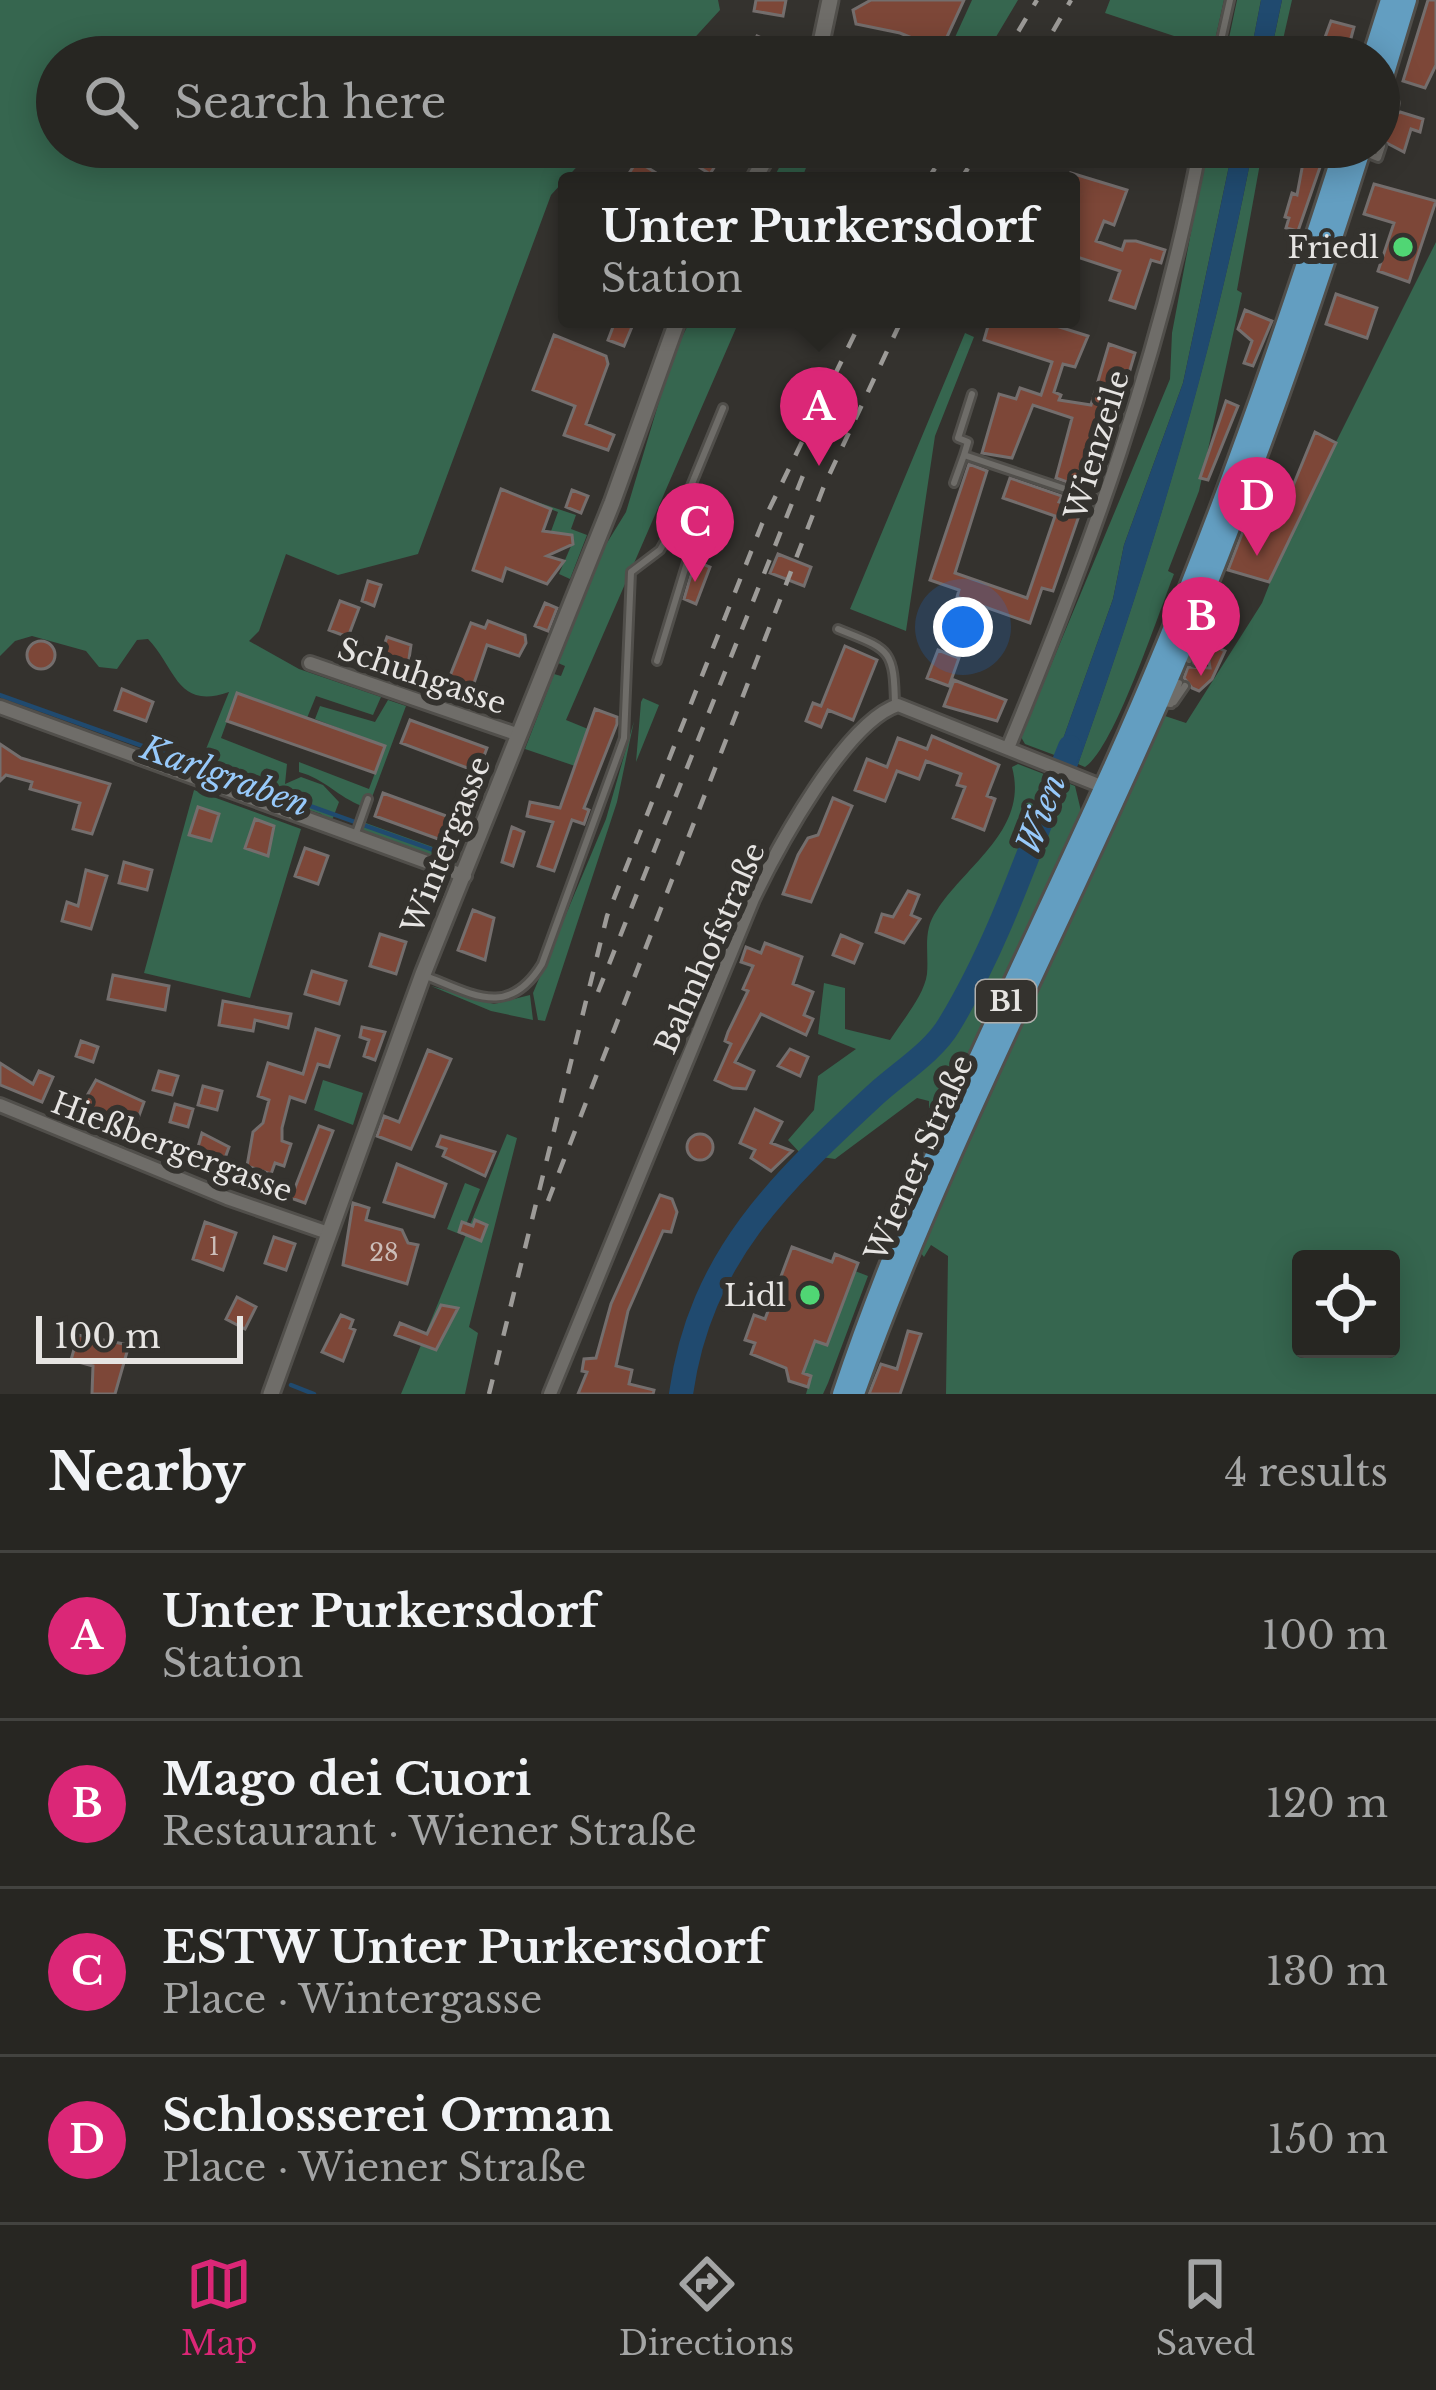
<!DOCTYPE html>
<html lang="en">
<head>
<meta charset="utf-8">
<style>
  :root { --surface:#272622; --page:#2f2e2a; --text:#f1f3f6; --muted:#a4a5a5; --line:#434340; --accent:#db2777 }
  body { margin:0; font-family:"Libre Baskerville",serif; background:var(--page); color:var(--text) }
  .controls { position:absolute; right:36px; bottom:36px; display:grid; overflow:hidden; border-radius:12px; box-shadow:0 6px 30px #0003 }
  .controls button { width:108px; height:108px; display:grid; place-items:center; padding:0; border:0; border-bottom:3px solid var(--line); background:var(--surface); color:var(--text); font:60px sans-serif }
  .scale { position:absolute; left:36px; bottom:30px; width:207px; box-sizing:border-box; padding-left:12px; border:6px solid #e6e4e2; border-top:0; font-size:33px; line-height:42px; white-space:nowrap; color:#e6e4e2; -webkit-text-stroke:9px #34322e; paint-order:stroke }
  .you { position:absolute; left:963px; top:627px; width:42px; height:42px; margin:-30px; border:9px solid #fff; border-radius:50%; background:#1a73e8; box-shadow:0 0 0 18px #1a73e833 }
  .badge { display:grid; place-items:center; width:78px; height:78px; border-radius:50%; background:var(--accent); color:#fff; font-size:39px; font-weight:700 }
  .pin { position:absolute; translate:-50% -99px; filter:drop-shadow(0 3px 6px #0008) }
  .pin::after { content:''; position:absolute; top:63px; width:42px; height:36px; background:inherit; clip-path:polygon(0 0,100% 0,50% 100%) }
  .popup { position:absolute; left:558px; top:172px; width:522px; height:156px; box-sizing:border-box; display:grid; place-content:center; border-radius:12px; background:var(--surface); filter:drop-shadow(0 3px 9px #0005); font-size:39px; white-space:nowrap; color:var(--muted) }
  .popup b { font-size:45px; color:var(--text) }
  .popup::after { content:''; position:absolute; left:50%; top:100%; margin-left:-24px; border:24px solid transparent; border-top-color:var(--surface) }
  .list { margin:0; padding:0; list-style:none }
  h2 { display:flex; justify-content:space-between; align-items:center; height:156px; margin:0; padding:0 48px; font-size:51px }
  h2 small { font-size:39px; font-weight:400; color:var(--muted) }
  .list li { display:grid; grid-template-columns:78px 1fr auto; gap:36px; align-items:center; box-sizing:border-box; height:168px; padding:0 48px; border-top:3px solid var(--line) }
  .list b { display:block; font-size:45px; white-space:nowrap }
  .list p { margin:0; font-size:39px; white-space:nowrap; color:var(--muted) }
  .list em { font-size:39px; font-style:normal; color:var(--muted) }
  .icon { flex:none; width:66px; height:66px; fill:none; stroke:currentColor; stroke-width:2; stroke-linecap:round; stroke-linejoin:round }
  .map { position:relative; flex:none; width:1436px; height:1394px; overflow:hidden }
  .search { position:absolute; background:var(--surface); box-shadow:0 6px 30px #0003; left:36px; right:36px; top:36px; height:132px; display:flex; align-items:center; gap:30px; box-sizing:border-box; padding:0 42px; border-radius:66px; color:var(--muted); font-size:45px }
  .sheet { height:828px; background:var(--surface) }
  nav { display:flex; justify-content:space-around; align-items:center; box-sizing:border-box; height:168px; border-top:3px solid var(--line); background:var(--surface); font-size:33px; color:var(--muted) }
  nav a { display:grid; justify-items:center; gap:6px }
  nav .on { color:var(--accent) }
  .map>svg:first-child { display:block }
  .green { fill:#36664f; fill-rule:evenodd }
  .water { fill:#204a6f }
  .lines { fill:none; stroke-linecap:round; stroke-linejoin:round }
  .stream { stroke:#204a6f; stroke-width:4.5 }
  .river { stroke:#204a6f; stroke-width:24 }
  .building { fill:#7d4738; stroke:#746e6d; stroke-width:3 }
  .service-casing { stroke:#514f4b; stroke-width:12 }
  .minor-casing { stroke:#514f4b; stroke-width:18 }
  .tertiary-casing { stroke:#514f4b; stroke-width:21 }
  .primary-casing { stroke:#514f4b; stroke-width:24 }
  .service { stroke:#6f6d69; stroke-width:6 }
  .minor { stroke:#6f6d69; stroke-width:12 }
  .tertiary { stroke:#6f6d69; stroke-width:15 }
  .primary { stroke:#639ec1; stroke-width:18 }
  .rail { stroke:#9d9b98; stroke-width:4.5; stroke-dasharray:15 15; stroke-linecap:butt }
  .poi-dot { fill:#50d674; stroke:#34322e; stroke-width:4.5 }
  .labels { text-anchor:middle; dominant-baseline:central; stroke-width:12; stroke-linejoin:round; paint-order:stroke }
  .number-label { font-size:24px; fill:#ccbdb8 }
  .shield { fill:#34322e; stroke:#b1afac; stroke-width:3 }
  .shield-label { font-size:27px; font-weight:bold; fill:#e6e4e2 }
  .poi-label { font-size:30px; fill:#e6e4e2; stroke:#34322e; text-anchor:end }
  .street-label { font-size:30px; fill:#e6e4e2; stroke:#34322e }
  .water-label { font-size:33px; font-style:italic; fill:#97c9fa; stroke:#34322e }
</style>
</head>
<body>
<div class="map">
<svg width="1436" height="1394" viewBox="0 0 1436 1394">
  <rect width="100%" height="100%" fill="#34322e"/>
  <path class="green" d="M 0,0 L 718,0 L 720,10 L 677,57 L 57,57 L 57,147 L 595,147 L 551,195 L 418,554 L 338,575 L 286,554 L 259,631 L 249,641 L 299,669 L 381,697 L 373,715 L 316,696 L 307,718 L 237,694 L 221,738 L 287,764 L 285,784 L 301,777 L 323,785 L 339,802 L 331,823 L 321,814 L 162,760 L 166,751 L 200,764 L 229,692 C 177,710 177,670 148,639 L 137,640 L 117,669 L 99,667 L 86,651 L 32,636 L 15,641 L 0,656 Z
    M 972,0 L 1018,0 L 984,57 L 946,57 Z
    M 1110,0 L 1224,0 L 1213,49 L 1105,13 Z
    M 1237,0 L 1261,0 L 1250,57 L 1225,57 Z
    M 1282,0 L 1292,0 L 1279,57 L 1270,57 Z
    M 790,147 L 814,147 L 801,181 L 772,181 Z
    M 1207,147 L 1233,147 L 1183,383 L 1124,545 L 1113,599 L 1057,756 L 1025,744 L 1021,737 L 1170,379 L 1172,333 Z
    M 1253,147 L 1263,147 L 1237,290 L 1242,293 L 1199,491 L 1168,571 L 1174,574 C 1159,612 1114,749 1085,767 L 1078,764 C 1149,564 1213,357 1253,147 Z
    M 1436,242 L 1436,1394 L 946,1394 L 948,1256 L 931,1245 L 924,1257 L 920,1252 L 1162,715 L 1186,723 L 1262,603 L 1287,540 ZM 1301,1259 L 1391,1259 L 1391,1349 L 1301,1349 Z
    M 691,319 L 740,319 L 566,720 L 588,729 L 575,766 L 525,749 L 554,674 L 561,676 L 565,666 L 558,663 L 605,546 L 626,512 L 673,355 Z
    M 965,333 L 974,337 L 935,436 L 906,631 L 850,609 Z
    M 501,490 L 576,515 L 571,529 L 587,535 L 570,579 L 559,574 L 574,539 L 568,533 L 550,534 L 558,512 Z
    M 643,698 L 659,705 L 636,762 L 641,702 Z
    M 388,700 L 406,706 L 371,800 L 365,798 L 362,806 C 338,797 325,779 299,772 L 299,762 L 369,789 L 385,746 L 315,719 L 320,706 L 375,722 Z
    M 634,721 L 617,802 L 545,1021 L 538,1020 L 533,993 L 606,819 Z
    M 1018,764 L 1075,786 L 1081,811 L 946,1101 L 941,1099 L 936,1108 L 939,1117 L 929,1116 L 929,1101 L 917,1098 L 835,1159 L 801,1154 L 788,1140 L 814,1110 L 818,1076 L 856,1049 L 818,1034 L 824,983 L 845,988 L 845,1029 L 890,1040 C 902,1021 924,996 927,974 C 929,951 922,931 937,910 C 967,864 1029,829 1012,767 Z
    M 194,790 L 301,829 L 250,998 L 144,973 Z
    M 363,822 L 458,856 L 454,867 L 361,833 Z
    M 431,986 L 494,1004 L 530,995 L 533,1020 L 491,1011 Z
    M 323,1080 L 363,1093 L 353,1125 L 314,1110 Z
    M 507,1134 L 517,1138 L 469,1327 L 478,1333 L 465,1394 L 401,1394 Z
    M 465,1183 L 480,1189 L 462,1235 L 447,1229 Z
    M 855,1271 L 868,1276 L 828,1383 L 823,1394 L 806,1394 L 811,1376 L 803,1373 L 815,1341 L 827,1345 Z"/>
  <path class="water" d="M 1261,0 L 1282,0 L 1270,57 L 1250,57 Z
    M 1233,147 L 1253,147 C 1213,359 1148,569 1075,773 L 1054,764 L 1113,599 L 1124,545 L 1183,383 Z"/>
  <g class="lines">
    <path class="stream" d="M 0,695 L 450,856
      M 291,1385 L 314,1394"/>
    <path class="river" d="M 681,1394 C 700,1257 781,1182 876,1094 C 899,1073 934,1051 949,1025 C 1001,940 1033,838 1070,747"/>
  </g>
  <path class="building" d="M 756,0 L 786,0 L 783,16 L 754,11 Z
    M 871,0 L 964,0 L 941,50 L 900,33 L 856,24 L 853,10 Z
    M 1428,0 L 1436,0 L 1436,65 L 1425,88 L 1403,81 Z
    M 1331,21 L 1354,27 L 1346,57 L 1320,51 Z
    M 757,36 L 780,46 L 776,57 L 748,57 Z
    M 1112,39 L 1160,55 L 1160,57 L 1106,57 Z
    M 1385,108 L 1392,117 L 1400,112 L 1423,119 L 1420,132 L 1411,129 L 1404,152 L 1379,139 Z
    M 700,147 L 727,147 L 710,174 L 691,162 Z
    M 1114,147 L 1156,147 L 1153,163 Z
    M 1306,147 L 1327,147 L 1298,231 L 1286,228 L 1289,218 L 1285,217 L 1292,193 L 1297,195 Z
    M 637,161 L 669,181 L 624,181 Z
    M 1071,173 L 1127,190 L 1114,225 L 1104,221 L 1096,241 L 1122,250 L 1125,241 L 1136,241 L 1165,250 L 1161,263 L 1151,260 L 1135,308 L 1110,300 L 1120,271 L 1071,255 Z
    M 1374,184 L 1436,201 L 1409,282 L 1378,271 L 1394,223 L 1364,214 Z
    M 1336,294 L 1377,308 L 1367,338 L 1326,324 Z
    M 1245,310 L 1272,321 L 1253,366 L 1244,363 L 1252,341 L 1238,329 Z
    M 616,319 L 634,322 L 624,346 L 608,340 Z
    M 990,319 L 1034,319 L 1088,336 L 1075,367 L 1063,364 L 1054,392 L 1061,395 L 1059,400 L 1091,405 L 1109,344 L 1135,353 L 1112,431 L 1097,426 L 1081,487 L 1056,478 L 1072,418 L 1033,405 L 1012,458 L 982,453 L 999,394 L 1016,399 L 1020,388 L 1041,395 L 1052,362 L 984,340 Z
    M 554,335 L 606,356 L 608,364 L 586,424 L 614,435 L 608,450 L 564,435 L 575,406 L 533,390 Z
    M 1226,401 L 1238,406 L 1208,480 L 1200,478 Z
    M 1315,432 L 1336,443 L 1269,582 L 1228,570 L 1258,492 L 1286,503 Z
    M 969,464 L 987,471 L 955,573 L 1027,598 L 1055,516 L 1003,498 L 1010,478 L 1062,496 L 1059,502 L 1081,510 L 1053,591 L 1042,588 L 1030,623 L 957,597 L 959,590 L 930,580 Z
    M 501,489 L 551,509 L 543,531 L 572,535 L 573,544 L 547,556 L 564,561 L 547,584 L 506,568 L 502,581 L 473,570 Z
    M 572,490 L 588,496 L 581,513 L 566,507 Z
    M 778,554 L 811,567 L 804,586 L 770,573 Z
    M 695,561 L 710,567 L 696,604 L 684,599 Z
    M 368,581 L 381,585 L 374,606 L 362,601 Z
    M 340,601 L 359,608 L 348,637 L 329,630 Z
    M 545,603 L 557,608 L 548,631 L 535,626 Z
    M 488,621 L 525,635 L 526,643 L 519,656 L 487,645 L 471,692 L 448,681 L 471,623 L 485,628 Z
    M 387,637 L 411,645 L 407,673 L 378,663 Z
    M27 655a14 14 0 1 1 28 0a14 14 0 1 1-28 0Z
    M 845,646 L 877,660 L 853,720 L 828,710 L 821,727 L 806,721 L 813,703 L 821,706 Z
    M 1216,647 L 1225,651 L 1212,679 L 1199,691 L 1192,688 L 1184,678 L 1188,667 L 1210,668 L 1207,648 Z
    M 938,650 L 959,658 L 949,686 L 927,678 Z
    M 954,680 L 1006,700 L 997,721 L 944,706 Z
    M 122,689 L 153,702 L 146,721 L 115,710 Z
    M 237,693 L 385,746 L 375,773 L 227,721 Z
    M 595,709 L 617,717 L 617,724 L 584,808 L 589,810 L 584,824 L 572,820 L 554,871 L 538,866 L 553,822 L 527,816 L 530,802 L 560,808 Z
    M 410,720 L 487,748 L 478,772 L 401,743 Z
    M 932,736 L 999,765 L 987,796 L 995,799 L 984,830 L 953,818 L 965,787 L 957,785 L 961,774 L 926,761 L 919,779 L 897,771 L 885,801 L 855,790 L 867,759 L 887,767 L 898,738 L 927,749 Z
    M 0,744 L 21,758 L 110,784 L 92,834 L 73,829 L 80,803 L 30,789 L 32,782 L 6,775 L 0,781 Z
    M 383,793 L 460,821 L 452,844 L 375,816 Z
    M 833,798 L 852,806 L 811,902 L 783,894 L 798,855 L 808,838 L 818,835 Z
    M 198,807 L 219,814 L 211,841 L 189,835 Z
    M 255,819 L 274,826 L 268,856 L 245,848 Z
    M 512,827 L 524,832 L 513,866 L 502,862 Z
    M 305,848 L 328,856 L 318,884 L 295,876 Z
    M 124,862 L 152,870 L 147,890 L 119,883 Z
    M 86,870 L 107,876 L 91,929 L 62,921 L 67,902 L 78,906 Z
    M 908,891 L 919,895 L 911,915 L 920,919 L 904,943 L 876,932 L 882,914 L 893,917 Z
    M 473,910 L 494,918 L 485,960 L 458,950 Z
    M 380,934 L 406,942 L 396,974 L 370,966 Z
    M 841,935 L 862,944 L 854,963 L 833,955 Z
    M 765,943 L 802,957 L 793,984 L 813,992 L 804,1015 L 813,1019 L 806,1035 L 761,1014 L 735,1062 L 754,1071 L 746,1089 L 733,1088 L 715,1080 L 731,1044 L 725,1041 L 728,1032 L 748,991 L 743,989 L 753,966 L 741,962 L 746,947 L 761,953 Z
    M 312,971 L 346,981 L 339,1004 L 305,994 Z
    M 113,975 L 169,986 L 165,1010 L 108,999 Z
    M 223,1001 L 291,1014 L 288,1028 L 255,1020 L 253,1031 L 219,1025 Z
    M 362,1027 L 385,1032 L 375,1060 L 364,1056 L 369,1040 L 360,1037 Z
    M 316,1029 L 339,1036 L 329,1067 L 318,1064 L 305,1102 L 290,1097 L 282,1128 L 282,1141 L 291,1144 L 284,1166 L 275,1163 L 271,1174 L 247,1166 L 253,1132 L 263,1123 L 269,1100 L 258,1096 L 268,1063 L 303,1074 Z
    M 81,1041 L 98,1047 L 93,1062 L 76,1056 Z
    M 790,1049 L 808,1057 L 800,1076 L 778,1066 Z
    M 428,1050 L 451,1059 L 411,1149 L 377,1136 L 384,1116 L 399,1122 Z
    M 0,1063 L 33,1084 L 39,1071 L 53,1077 L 42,1102 L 0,1085 Z
    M 159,1071 L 178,1076 L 172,1095 L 153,1090 Z
    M 96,1080 L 144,1102 L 132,1135 L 101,1116 L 98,1121 L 88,1117 L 83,1127 L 72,1122 Z
    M 203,1086 L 222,1091 L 217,1110 L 198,1105 Z
    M 175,1104 L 193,1109 L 188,1127 L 170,1122 Z
    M 755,1109 L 782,1122 L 771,1143 L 792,1151 L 771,1171 L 751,1158 L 755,1150 L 740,1143 Z
    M 319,1126 L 333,1131 L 305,1203 L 291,1198 Z
    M 202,1133 L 229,1147 L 220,1172 L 208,1165 L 210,1158 L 196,1154 Z
    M687 1147a13 13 0 1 1 26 0a13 13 0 1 1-26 0Z
    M 441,1136 L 495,1152 L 485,1176 L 443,1156 L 446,1149 L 437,1146 Z
    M 397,1164 L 446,1184 L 434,1217 L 384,1202 Z
    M 660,1195 L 672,1199 L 677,1212 L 671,1232 L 663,1231 L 628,1311 L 616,1366 L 632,1370 L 629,1384 L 654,1390 L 653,1394 L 578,1394 L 587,1372 L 582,1371 L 584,1359 L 596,1358 L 611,1304 Z
    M 353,1203 L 369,1208 L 366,1220 L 402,1230 L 408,1243 L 418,1245 L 407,1284 L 343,1265 Z
    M 475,1220 L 487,1225 L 481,1241 L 459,1232 L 462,1222 L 473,1226 Z
    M 205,1222 L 236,1233 L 223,1270 L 193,1259 Z
    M 274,1237 L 295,1244 L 286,1270 L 265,1263 Z
    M 792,1247 L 832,1262 L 835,1254 L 858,1263 L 827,1345 L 815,1341 L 803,1373 L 811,1376 L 808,1387 L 789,1381 L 786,1368 L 751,1354 L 755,1343 L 745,1340 L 754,1315 L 765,1319 Z
    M 237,1297 L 256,1307 L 245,1329 L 226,1319 Z
    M 441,1305 L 458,1308 L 436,1350 L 395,1335 L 400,1323 L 427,1334 Z
    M 341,1315 L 353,1320 L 350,1328 L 355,1330 L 343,1361 L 322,1352 Z
    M 908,1331 L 921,1334 L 900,1394 L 869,1394 L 881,1364 L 897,1369 Z
    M 78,1335 L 129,1345 L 115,1394 L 92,1394 L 93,1366 L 71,1360 Z"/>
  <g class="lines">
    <defs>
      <path id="service" d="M 1219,49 L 1230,0
        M 1383,98 L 1395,103 L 1393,110
        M 1363,152 L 1378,158 L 1382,146
        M 972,394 L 958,438 L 968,442 L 964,455 L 1101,501
        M 954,483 L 964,455
        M 838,629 C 890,650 894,648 895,706
        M 1189,660 L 1198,639 L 1194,630
        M 657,661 L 692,546 L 677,520 L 723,408
        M 1195,662 L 1199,643
        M 1174,702 L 1185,686
        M 1163,703 L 1171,704 L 1179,683
        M 356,833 L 368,799
        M 426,976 C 474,995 509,1018 542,964 L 624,738 L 631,572 L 660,550 L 677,520"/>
      <path id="minor" d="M 1218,57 L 1219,49
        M 310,663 L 519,735
        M 0,707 L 465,876
        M 1008,748 C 1089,553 1161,355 1200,147
        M 0,1105 L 227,1198 L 328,1233
        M 550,1394 L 753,899 C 777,849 845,722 898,705 L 1111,790"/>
      <path id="tertiary" d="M 818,57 L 830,0
        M 753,181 L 772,147
        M 271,1394 L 423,974 L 612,503 L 678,319"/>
      <path id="primary" d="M 1372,57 L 1390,0
        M 1379,93 L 1407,0
        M 842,1394 C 914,1178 1019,976 1112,769 C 1203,568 1277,357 1344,147
        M 855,1394 C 939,1157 1058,933 1159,702 C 1237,522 1303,335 1362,147"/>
    </defs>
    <use href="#service" class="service-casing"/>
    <use href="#minor" class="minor-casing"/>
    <use href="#tertiary" class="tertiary-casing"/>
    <use href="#primary" class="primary-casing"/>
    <use href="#service" class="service"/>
    <use href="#minor" class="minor"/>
    <use href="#tertiary" class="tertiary"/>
    <use href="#primary" class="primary"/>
    <path class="rail" d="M 1003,57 L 1037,0
      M 1038,57 L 1071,0
      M 927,181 L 948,147
      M 960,181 L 981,147
      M 598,992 L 804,473
      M 548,1201 L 824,486 L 902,319
      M 489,1394 L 607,916 L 762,524 L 862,319"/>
  </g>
  <g class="poi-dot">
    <circle cx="1403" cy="247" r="12"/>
    <circle cx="810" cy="1295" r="12"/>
  </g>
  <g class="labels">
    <g class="number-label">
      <text x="214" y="1246">1</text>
      <text x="384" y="1252">28</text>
    </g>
    <rect class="shield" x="976" y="980" width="60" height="42" rx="9"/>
    <g class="shield-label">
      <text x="1006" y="1001">B1</text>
    </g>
    <g class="poi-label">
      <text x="1379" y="247">Friedl</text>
      <text x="786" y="1295">Lidl</text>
    </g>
    <g class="street-label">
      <text transform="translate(1097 445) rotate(-73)">Wienzeile</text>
      <text transform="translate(422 676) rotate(19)">Schuhgasse</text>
      <text transform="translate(446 845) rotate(-68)">Wintergasse</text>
      <text transform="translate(710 948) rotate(-66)">Bahnhofstraße</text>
      <text transform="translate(172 1147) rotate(21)">Hießbergergasse</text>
      <text transform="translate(919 1158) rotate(-66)">Wiener Straße</text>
    </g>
    <g class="water-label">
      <text transform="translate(225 776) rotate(20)">Karlgraben</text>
      <text transform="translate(1041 814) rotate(-69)">Wien</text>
    </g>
  </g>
</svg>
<div class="controls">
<button><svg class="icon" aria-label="locate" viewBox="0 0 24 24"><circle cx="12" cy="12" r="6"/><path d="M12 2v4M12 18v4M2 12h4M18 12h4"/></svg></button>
</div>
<div class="scale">100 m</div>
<div class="you"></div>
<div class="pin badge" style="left:819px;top:466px">A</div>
<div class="popup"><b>Unter Purkersdorf</b>Station</div>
<div class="pin badge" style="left:1201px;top:676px">B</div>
<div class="pin badge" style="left:695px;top:582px">C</div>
<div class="pin badge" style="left:1257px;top:556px">D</div>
<div class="search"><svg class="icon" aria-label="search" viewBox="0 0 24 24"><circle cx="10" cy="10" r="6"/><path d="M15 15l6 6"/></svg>Search here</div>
</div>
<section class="sheet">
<h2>Nearby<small>4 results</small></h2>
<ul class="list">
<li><span class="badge">A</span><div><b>Unter Purkersdorf</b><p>Station</p></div><em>100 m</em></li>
<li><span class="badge">B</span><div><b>Mago dei Cuori</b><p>Restaurant · Wiener Straße</p></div><em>120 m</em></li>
<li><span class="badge">C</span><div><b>ESTW Unter Purkersdorf</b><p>Place · Wintergasse</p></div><em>130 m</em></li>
<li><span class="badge">D</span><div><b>Schlosserei Orman</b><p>Place · Wiener Straße</p></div><em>150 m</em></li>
</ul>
</section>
<nav>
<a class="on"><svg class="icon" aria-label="map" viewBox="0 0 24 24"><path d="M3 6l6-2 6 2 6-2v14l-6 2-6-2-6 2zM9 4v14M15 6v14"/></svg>Map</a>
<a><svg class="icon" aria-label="directions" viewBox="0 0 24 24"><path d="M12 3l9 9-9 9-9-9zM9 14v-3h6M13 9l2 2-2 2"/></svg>Directions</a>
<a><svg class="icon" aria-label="saved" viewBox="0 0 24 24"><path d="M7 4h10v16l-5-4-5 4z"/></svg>Saved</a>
</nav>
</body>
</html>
